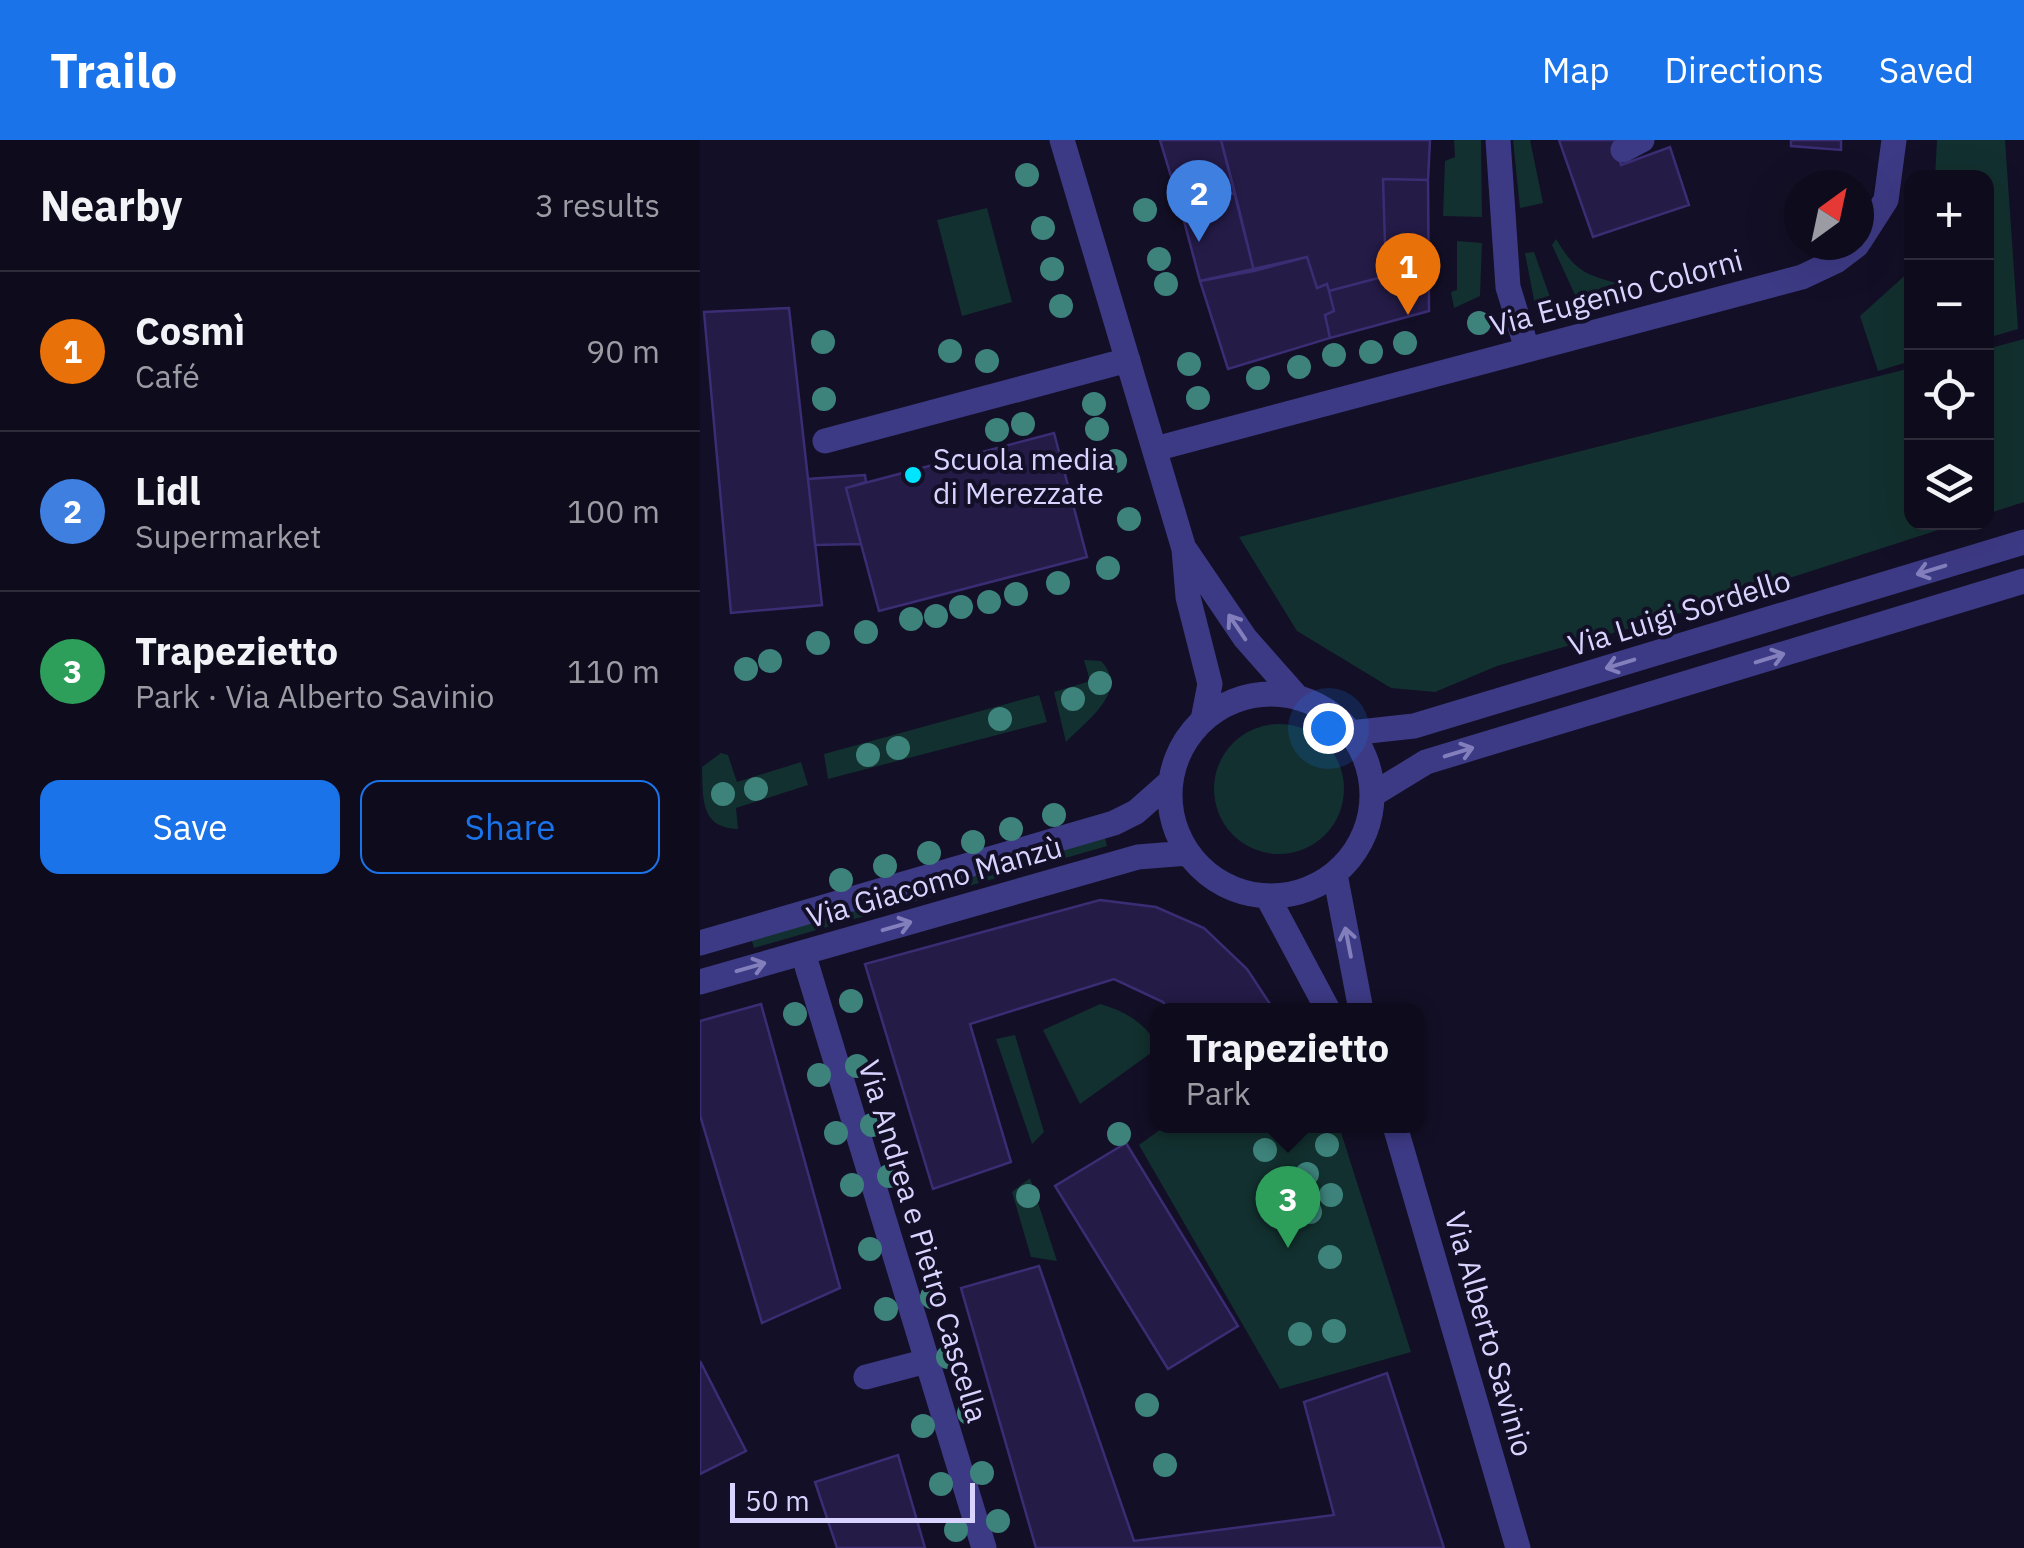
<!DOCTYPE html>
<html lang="en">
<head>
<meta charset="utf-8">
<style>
  :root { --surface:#0e0b1c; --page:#171425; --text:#f1f3f6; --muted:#9b9ba3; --line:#2e2b3b; --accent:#1a73e8 }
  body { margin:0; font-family:"IBM Plex Sans",sans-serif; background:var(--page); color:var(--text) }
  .controls { position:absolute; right:30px; top:30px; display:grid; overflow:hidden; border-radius:20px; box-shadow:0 10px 40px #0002 }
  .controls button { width:90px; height:90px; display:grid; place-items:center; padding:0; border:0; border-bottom:2px solid var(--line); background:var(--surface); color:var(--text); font:50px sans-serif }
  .compass { position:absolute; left:1084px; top:30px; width:90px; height:90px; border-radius:50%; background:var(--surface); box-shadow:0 10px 40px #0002; rotate:33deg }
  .scale { position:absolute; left:30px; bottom:25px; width:245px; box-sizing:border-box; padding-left:10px; border:5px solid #d9d4ff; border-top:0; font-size:28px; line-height:35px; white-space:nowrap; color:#d9d4ff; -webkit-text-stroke:8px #130f26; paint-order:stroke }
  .you { position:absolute; left:628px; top:588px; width:35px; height:35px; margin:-25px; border:8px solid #fff; border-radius:50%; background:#1a73e8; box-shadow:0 0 0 15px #1a73e833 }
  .badge { display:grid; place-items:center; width:65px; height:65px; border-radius:50%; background:var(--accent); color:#fff; font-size:32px; font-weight:700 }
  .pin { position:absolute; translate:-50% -82px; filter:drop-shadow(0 2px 5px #0008) }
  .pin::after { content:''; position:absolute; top:52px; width:35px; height:30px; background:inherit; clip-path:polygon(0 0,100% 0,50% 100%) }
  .popup { position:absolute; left:450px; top:863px; width:275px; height:130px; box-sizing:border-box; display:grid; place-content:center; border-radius:20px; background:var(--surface); filter:drop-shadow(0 2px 8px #0005); font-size:32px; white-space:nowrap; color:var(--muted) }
  .popup b { font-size:38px; color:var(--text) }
  .popup::after { content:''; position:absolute; left:50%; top:100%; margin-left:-20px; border:20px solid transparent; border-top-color:var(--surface) }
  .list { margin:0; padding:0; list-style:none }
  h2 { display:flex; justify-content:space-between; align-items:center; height:130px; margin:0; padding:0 40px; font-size:42px }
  h2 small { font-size:32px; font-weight:400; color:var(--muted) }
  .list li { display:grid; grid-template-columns:65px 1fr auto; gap:30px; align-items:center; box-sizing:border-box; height:160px; padding:0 40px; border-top:2px solid var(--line) }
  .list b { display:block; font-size:38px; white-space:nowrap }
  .list p { margin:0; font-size:32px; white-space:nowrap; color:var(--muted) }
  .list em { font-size:32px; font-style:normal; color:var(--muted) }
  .actions { display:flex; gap:20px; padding:30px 40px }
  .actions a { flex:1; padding:22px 0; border:2px solid var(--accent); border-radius:20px; text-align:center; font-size:35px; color:var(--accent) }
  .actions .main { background:var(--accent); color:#fff }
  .icon { flex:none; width:55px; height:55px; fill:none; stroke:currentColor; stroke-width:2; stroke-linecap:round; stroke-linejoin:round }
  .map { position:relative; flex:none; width:1324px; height:1408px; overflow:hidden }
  header { display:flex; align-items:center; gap:60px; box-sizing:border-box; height:140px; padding:0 50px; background:var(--accent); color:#fff }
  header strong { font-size:48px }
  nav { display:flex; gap:55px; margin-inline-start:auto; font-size:35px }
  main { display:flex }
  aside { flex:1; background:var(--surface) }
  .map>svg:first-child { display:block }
  .green { fill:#12302f }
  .building { fill:#241b47; stroke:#3b2d73; stroke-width:2.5 }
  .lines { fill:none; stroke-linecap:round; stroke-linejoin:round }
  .minor { stroke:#3d3a85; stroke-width:25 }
  .tree { fill:#3d827b }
  .oneway { stroke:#837fbc }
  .poi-dot { fill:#00e5ff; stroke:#130f26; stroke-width:4 }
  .labels { text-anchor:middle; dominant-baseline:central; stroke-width:8; stroke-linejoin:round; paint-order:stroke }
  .street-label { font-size:30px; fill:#d9d4ff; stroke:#130f26 }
  .poi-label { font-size:30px; fill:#d9d4ff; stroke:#130f26; text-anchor:start }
</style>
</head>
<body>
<header>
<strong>Trailo</strong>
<nav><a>Map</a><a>Directions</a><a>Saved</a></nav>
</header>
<main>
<aside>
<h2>Nearby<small>3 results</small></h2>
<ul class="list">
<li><span class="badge" style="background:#e8710a">1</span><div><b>Cosmì</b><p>Café</p></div><em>90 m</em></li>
<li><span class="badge" style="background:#3f7fe0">2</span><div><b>Lidl</b><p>Supermarket</p></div><em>100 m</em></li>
<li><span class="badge" style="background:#2e9e5b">3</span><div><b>Trapezietto</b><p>Park · Via Alberto Savinio</p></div><em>110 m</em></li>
</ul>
<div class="actions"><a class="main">Save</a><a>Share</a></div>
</aside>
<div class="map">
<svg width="1324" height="1408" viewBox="0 0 1324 1408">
  <rect width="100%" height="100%" fill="#130f26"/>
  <path class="green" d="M 754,0 L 781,0 L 782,77 L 743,76 L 745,21 L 755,17 Z
    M 813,0 L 830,0 L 843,63 L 820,68 Z
    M 1237,0 L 1305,0 L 1318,189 L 1287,198 L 1286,38 L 1235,37 Z
    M 287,68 L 312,162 L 262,176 L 237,80 Z
    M 856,99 C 875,130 883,134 917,143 L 876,157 L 852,105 Z
    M 757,101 L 782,103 L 780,156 L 754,168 L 751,152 L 757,150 Z
    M 834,112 L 851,160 L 835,165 L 825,113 Z
    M 1211,130 L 1211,221 L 1178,231 L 1160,176 Z
    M 1324,199 L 1324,362 L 1287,374 L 1287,209 Z
    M 1211,228 L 1212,382 L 1260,383 L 959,480 L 797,526 L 735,552 L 691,548 L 597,491 L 539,397 Z
    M 384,520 L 401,521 C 430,551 387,580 366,602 L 354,552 L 390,541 Z
    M 339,555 L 347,582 L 128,639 L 124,614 Z
    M514 649a65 65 0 1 1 130 0a65 65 0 1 1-130 0Z
    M 21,613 L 28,615 L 37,642 L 101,622 L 108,645 L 36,668 L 38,689 C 0,688 3,658 2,627 Z
    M 405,698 L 407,706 L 54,808 L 51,798 Z
    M 400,864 C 425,871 448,884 458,908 L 380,964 L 343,890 Z
    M 315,895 L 344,992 L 332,1004 L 296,899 Z
    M 465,986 L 639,986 L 711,1212 L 580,1249 L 439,1005 Z
    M 330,1038 L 357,1121 L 331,1117 L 312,1052 Z"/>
  <path class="building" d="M 460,0 L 521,0 L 535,53 L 480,66 Z
    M 521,0 L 730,0 L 728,40 L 683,39 L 686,136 L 629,151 L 627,144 L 617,148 L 607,117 L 554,131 Z
    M 859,0 L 914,0 L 921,25 L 970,7 L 989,65 L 893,97 Z
    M 1091,0 L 1141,0 L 1141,10 L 1091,6 Z
    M 683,39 L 728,40 L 729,171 L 630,198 L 625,175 L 634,171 L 629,151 L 686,136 Z
    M 535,53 L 554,131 L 500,141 L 480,66 Z
    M 607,117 L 617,148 L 627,144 L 629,151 L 634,171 L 625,175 L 630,198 L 528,229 L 500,141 Z
    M 89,168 L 122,465 L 31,473 L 4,172 Z
    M 354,293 L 387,417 L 179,471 L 146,348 Z
    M 165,335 L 166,342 L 146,348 L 161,404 L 115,405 L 108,339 Z
    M 400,760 L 456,767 L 504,788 L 547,829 L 574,870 L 469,870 L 463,862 L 414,839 L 270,884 L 311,1022 L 233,1049 L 165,824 Z
    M 61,864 L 140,1148 L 62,1183 L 0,975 L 0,881 Z
    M 426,1003 L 538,1186 L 468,1229 L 355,1046 Z
    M 339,1126 L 434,1401 L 634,1375 L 604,1262 L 687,1233 L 744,1408 L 336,1408 L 261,1148 Z
    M 0,1221 L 46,1311 L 0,1334 Z
    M 198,1315 L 225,1408 L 137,1408 L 115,1342 Z"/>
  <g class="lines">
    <path class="minor" d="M 362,0 L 484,409 L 488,457 L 510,544 L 503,580
      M 798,0 L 808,147 L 827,209
      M 923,10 L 942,0
      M 1159,102 L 1186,60 L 1194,0
      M 125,301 L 428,220
      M 455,309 L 1102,137 L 1136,121 L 1157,105
      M 486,411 L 545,498 L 598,558
      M470 655a101 101 0 1 1 202 0a101 101 0 1 1-202 0Z
      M 650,593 L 714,586 L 1324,402
      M 672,655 L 726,622 L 1324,441
      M 635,734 L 661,870
      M 567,756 L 628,870
      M 0,803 L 414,683 L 436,672 L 471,641
      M 103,813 L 284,1408
      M 0,842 L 438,717 L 488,713
      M 695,986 L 818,1408
      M 166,1237 L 227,1221"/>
  </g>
  <g class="tree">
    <circle cx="327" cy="35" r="12"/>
    <circle cx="445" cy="70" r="12"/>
    <circle cx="343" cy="88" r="12"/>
    <circle cx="459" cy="119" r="12"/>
    <circle cx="352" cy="129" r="12"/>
    <circle cx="466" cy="144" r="12"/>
    <circle cx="361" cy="166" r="12"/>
    <circle cx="779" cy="183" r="12"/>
    <circle cx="123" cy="202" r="12"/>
    <circle cx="705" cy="203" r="12"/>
    <circle cx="250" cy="211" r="12"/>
    <circle cx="671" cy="212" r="12"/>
    <circle cx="634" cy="215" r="12"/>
    <circle cx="287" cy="221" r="12"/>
    <circle cx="489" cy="224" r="12"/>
    <circle cx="599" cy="227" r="12"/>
    <circle cx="558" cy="238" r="12"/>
    <circle cx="498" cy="258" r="12"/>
    <circle cx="124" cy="259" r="12"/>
    <circle cx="394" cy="264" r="12"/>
    <circle cx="323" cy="284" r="12"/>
    <circle cx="397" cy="289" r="12"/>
    <circle cx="297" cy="290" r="12"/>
    <circle cx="415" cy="321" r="12"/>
    <circle cx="429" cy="379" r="12"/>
    <circle cx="408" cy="428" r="12"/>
    <circle cx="358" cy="443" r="12"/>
    <circle cx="316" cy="454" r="12"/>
    <circle cx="289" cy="462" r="12"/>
    <circle cx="261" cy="467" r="12"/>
    <circle cx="236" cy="476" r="12"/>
    <circle cx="211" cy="479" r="12"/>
    <circle cx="166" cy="492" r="12"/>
    <circle cx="118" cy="503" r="12"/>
    <circle cx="70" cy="521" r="12"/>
    <circle cx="46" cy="529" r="12"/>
    <circle cx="400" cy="543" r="12"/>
    <circle cx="373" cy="559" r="12"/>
    <circle cx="300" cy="579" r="12"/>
    <circle cx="198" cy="608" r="12"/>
    <circle cx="168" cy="615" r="12"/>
    <circle cx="56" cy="649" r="12"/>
    <circle cx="23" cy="654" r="12"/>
    <circle cx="354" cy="675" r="12"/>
    <circle cx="311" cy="689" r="12"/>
    <circle cx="273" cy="702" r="12"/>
    <circle cx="229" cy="713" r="12"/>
    <circle cx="185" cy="726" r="12"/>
    <circle cx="141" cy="740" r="12"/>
    <circle cx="151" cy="861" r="12"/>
    <circle cx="95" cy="874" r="12"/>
    <circle cx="157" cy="926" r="12"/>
    <circle cx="119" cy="935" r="12"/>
    <circle cx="172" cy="985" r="12"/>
    <circle cx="136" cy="993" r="12"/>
    <circle cx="419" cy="994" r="12"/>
    <circle cx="627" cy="1005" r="12"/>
    <circle cx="565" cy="1010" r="12"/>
    <circle cx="607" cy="1034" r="12"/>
    <circle cx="189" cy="1036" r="12"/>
    <circle cx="152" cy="1045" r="12"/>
    <circle cx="631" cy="1055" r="12"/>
    <circle cx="328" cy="1056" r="12"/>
    <circle cx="610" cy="1072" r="12"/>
    <circle cx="170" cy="1109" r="12"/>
    <circle cx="630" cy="1117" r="12"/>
    <circle cx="232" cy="1157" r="12"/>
    <circle cx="186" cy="1169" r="12"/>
    <circle cx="634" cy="1191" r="12"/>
    <circle cx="600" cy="1194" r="12"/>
    <circle cx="248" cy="1217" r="12"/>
    <circle cx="447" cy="1265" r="12"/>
    <circle cx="269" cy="1273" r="12"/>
    <circle cx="223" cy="1286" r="12"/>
    <circle cx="465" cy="1325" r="12"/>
    <circle cx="282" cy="1333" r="12"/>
    <circle cx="241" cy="1344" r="12"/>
    <circle cx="298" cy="1381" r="12"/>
    <circle cx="256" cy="1390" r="12"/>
  </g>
  <defs><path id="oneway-shaft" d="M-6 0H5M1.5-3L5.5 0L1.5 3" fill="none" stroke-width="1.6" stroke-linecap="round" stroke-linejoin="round" transform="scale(2.5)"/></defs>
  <g class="oneway">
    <use href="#oneway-shaft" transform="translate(1231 430) rotate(163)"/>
    <use href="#oneway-shaft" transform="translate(537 487) rotate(-124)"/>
    <use href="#oneway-shaft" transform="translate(1070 518) rotate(-17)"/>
    <use href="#oneway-shaft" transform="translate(920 524) rotate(163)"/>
    <use href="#oneway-shaft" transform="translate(759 612) rotate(-17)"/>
    <use href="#oneway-shaft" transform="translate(197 786) rotate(-16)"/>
    <use href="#oneway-shaft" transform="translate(648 802) rotate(-101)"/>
    <use href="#oneway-shaft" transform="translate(51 827) rotate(-16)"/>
  </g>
  <circle class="poi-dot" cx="213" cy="335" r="10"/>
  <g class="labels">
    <g class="street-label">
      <text transform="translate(916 152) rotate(-15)">Via Eugenio Colorni</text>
      <text transform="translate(979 472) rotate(-17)">Via Luigi Sordello</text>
      <text transform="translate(234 741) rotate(-16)">Via Giacomo Manzù</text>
      <text transform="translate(224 1101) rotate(73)">Via Andrea e Pietro Cascella</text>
      <text transform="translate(790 1194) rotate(74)">Via Alberto Savinio</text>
    </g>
    <g class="poi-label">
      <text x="233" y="318">Scuola media<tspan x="233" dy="34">di Merezzate</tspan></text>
    </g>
  </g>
</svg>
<div class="controls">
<button>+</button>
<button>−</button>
<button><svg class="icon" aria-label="locate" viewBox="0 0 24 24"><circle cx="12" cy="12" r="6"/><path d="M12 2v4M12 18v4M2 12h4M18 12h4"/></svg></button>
<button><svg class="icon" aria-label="layers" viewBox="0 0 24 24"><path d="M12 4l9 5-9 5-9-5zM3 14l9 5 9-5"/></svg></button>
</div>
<svg class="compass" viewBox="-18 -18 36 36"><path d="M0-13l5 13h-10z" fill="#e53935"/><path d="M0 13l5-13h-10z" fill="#9b9ba3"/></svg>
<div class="scale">50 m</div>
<div class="you"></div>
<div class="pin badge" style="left:708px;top:175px;background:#e8710a">1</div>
<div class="pin badge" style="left:499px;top:102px;background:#3f7fe0">2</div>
<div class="pin badge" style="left:588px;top:1108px;background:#2e9e5b">3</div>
<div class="popup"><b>Trapezietto</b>Park</div>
</div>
</main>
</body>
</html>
